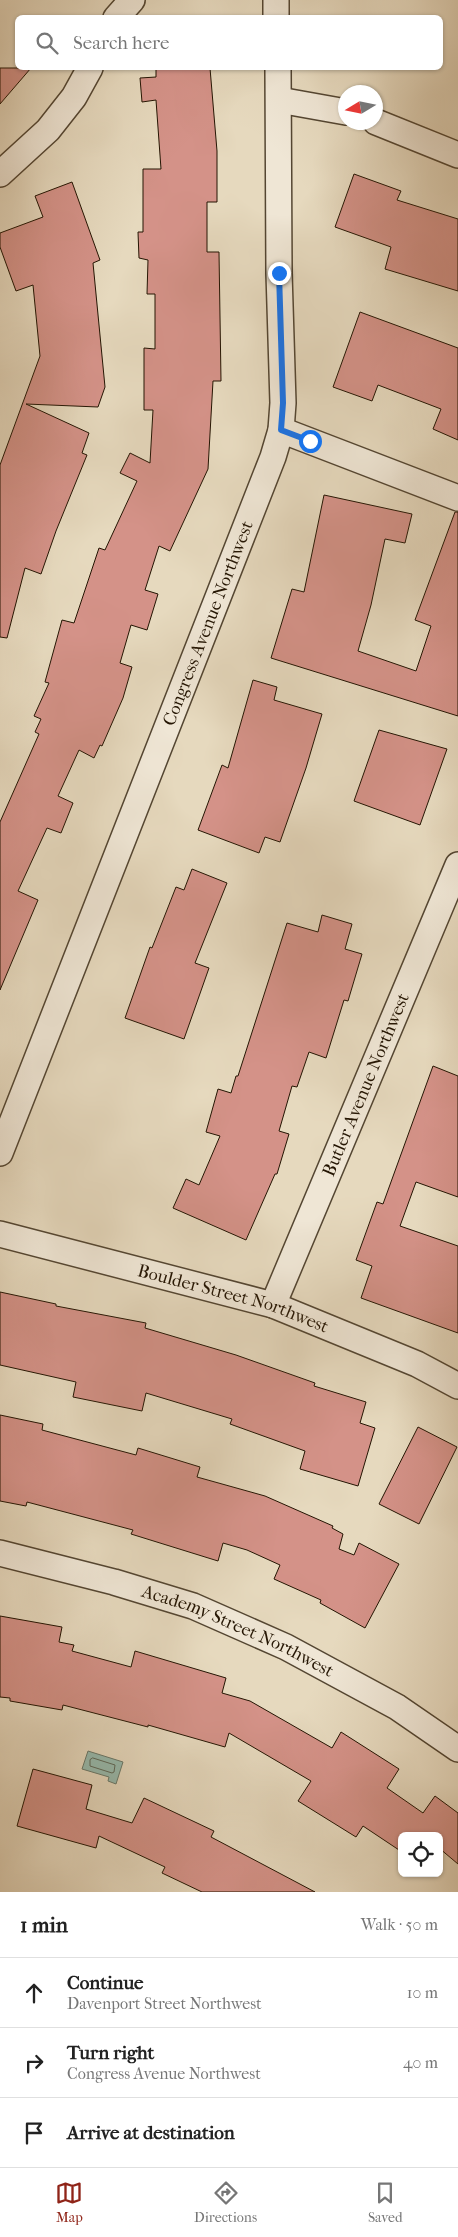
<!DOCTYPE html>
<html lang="en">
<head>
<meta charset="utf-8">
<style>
  :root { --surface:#fff; --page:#f2f2f2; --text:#222; --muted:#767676; --line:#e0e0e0; --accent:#8f2418 }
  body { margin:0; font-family:"IM FELL French Canon",serif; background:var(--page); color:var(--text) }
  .controls { position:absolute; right:15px; bottom:15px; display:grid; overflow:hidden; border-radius:8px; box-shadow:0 1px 4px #0004 }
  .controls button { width:45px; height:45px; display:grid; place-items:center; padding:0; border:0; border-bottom:1px solid var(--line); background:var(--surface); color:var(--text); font:25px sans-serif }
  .compass { position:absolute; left:338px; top:85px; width:45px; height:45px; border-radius:50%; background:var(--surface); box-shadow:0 1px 4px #0004; rotate:260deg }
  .stop { position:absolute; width:15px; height:15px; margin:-11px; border:4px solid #1a73e8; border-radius:50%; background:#fff }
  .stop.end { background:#1a73e8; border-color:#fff; box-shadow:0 1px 5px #0008 }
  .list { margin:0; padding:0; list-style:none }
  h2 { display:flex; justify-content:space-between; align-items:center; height:65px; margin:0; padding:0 20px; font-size:21px }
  h2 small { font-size:16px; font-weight:400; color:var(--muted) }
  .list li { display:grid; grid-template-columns:32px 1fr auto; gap:15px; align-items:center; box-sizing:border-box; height:70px; padding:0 20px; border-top:1px solid var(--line) }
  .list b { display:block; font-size:19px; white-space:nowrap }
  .list p { margin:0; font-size:16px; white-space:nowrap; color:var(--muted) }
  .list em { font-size:16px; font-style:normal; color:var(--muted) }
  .icon { flex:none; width:28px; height:28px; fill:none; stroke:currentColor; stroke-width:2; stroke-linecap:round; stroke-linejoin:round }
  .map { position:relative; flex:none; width:458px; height:1892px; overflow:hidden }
  .search { position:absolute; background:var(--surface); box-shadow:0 1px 4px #0004; left:15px; right:15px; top:15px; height:55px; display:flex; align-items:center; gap:12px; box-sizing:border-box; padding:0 18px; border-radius:8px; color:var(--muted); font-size:19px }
  .sheet { height:275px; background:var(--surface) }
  nav { display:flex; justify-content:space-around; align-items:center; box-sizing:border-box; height:70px; border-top:1px solid var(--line); background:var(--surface); font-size:14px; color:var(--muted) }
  nav a { display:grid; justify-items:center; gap:2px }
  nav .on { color:var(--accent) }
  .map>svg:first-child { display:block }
  .water { fill:#97baad; stroke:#697869 }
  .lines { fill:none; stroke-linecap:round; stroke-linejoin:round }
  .shore { stroke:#5e6858; stroke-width:1 }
  .building { fill:#d49288; stroke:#241503 }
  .street-casing { stroke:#544632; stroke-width:28 }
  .street { stroke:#efe6d5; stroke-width:25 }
  .route { stroke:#1a73e8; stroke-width:6 }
  .labels { text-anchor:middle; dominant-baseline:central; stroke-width:5; stroke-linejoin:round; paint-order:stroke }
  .street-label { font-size:18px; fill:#241503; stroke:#efe6d5 }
</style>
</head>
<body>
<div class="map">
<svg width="458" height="1892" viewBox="0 0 458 1892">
  <rect width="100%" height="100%" fill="#e6d9be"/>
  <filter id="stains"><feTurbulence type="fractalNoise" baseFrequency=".004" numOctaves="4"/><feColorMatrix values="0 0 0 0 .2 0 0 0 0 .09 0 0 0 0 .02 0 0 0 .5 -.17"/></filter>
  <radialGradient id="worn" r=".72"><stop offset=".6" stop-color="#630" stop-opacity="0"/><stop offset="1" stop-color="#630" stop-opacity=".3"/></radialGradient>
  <path class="water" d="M 88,1751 L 123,1762 L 116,1784 L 108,1781 L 109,1777 L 82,1769 Z"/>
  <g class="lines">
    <path class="shore" d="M 93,1758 L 115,1765 L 114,1772 L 112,1773 L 90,1766 L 90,1760 Z"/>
  </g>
  <path class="building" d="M 0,68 L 31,68 L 0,104 Z
    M 156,68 L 210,68 L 217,151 L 217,202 L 207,202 L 207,252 L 219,252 L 221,381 L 213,381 L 208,469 L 170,551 L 159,546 L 145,590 L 158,594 L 147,630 L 131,625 L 120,663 L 132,667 L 123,698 L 102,746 L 100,745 L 94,758 L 79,750 L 58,796 L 73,803 L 61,833 L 47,828 L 18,891 L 38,900 L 0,990 L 0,822 L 39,734 L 35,732 L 41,719 L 34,716 L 49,683 L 45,682 L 62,620 L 74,623 L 99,548 L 105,550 L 137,481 L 120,473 L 130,453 L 150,463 L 153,410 L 144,410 L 144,348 L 155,349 L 155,294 L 147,294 L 148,260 L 139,258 L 138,232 L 143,232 L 143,169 L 161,169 L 156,100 L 142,102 L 140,78 L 156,77 Z
    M 354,174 L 401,191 L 397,200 L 458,219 L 458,291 L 385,269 L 391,247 L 335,227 Z
    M 72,182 L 100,260 L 93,263 L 105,387 L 98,407 L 26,404 L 89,433 L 82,453 L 87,455 L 56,531 L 41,574 L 25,568 L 7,638 L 0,637 L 0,465 L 40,356 L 33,285 L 16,291 L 0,247 L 0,233 L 43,217 L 35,196 Z
    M 360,312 L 458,348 L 458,440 L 433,429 L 441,409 L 378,385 L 372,401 L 333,387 Z
    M 324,495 L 412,514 L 405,543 L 385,539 L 371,605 L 358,651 L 416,671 L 431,626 L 415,620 L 455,512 L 458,512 L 458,716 L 271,658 L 292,589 L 304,592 Z
    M 253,680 L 277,687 L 274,700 L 322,714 L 306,768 L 280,842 L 265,837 L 259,853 L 198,830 L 222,765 L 228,768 Z
    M 379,730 L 447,749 L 420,825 L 354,801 Z
    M 192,869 L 227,883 L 195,963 L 209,968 L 184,1039 L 125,1018 L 150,947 L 152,948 L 176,887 L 184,890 Z
    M 322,915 L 352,924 L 345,949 L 362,954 L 348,1001 L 344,1000 L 326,1058 L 309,1052 L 297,1087 L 292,1086 L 279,1131 L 289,1134 L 277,1174 L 275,1174 L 246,1240 L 173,1208 L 186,1179 L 199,1185 L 220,1136 L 206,1132 L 218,1089 L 231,1093 L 236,1076 L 238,1076 L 287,923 L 318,932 Z
    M 433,1066 L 458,1076 L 458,1197 L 416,1182 L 400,1226 L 458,1246 L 458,1333 L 361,1298 L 372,1266 L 356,1260 L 377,1202 L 383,1204 Z
    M 0,1292 L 56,1304 L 56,1306 L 146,1323 L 145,1328 L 236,1355 L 315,1383 L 314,1386 L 366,1402 L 360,1423 L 375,1428 L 358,1486 L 300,1469 L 305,1451 L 230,1424 L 232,1419 L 146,1393 L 142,1411 L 73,1397 L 76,1382 L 0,1365 Z
    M 0,1415 L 43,1424 L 42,1430 L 136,1455 L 138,1448 L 200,1467 L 197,1477 L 265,1496 L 333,1526 L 332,1528 L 343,1534 L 339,1549 L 354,1555 L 359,1543 L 399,1564 L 365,1628 L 320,1603 L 321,1600 L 274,1579 L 280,1565 L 247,1550 L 223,1543 L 218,1561 L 131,1534 L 133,1530 L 27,1502 L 26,1506 L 0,1501 Z
    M 418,1427 L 457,1447 L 419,1524 L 379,1504 Z
    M 0,1616 L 62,1627 L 59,1642 L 74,1645 L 72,1651 L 131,1667 L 135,1651 L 226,1678 L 222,1693 L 250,1701 L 332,1748 L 341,1732 L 399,1769 L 387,1788 L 423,1813 L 435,1796 L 458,1813 L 458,1864 L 439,1848 L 439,1836 L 402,1836 L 402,1852 L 363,1826 L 356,1837 L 298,1801 L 311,1781 L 229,1733 L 225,1747 L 148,1725 L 148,1727 L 63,1705 L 62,1710 L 10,1701 L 10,1698 L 0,1697 Z
    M 33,1769 L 92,1785 L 86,1809 L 132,1823 L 144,1798 L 214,1831 L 211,1837 L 315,1892 L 202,1892 L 162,1873 L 165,1867 L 99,1836 L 96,1848 L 17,1826 Z"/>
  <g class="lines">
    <defs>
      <g id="street">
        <path d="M 276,0 L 276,18"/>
        <path d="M 116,18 L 132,0"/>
        <path d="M 279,100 L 346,112"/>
        <path d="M 376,122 L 458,155"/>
        <path d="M 0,174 L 48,130 L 74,97 L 90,68"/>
        <path d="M 281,430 L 458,498"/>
        <path id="s1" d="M 0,1153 L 273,457 L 281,430 L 283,403 L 279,273 L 278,68"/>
        <path id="s2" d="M 0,1234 L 273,1305 L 417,1364 L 458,1386"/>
        <path id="s3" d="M 273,1305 L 458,865"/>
        <path id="s4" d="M 0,1553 L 114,1582 L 193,1606 L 286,1647 L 397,1707 L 458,1749"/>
      </g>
    </defs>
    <use href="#street" class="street-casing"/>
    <use href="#street" class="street"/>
  </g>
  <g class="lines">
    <path class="route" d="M 279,273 L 283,403 L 281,430 L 310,441"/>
  </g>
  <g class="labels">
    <g class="street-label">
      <text stroke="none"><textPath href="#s1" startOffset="569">Congress Avenue Northwest</textPath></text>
      <text stroke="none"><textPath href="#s3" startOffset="239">Butler Avenue Northwest</textPath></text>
      <text stroke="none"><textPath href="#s2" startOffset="242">Boulder Street Northwest</textPath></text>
      <text stroke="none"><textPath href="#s4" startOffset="251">Academy Street Northwest</textPath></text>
    </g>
  </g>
  <rect width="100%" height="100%" filter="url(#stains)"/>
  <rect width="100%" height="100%" fill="url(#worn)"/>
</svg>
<div class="controls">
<button><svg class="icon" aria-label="locate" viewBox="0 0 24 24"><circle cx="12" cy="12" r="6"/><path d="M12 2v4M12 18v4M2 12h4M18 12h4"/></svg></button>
</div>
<svg class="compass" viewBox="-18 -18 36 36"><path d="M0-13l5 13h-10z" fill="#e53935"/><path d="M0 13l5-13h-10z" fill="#767676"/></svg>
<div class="stop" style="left:310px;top:441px"></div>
<div class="stop end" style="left:279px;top:273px"></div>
<div class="search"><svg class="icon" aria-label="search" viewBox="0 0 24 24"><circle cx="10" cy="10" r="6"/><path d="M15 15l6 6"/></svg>Search here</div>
</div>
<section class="sheet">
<h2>1 min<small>Walk · 50 m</small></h2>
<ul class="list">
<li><svg class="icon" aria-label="ahead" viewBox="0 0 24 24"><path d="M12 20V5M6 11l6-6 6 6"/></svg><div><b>Continue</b><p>Davenport Street Northwest</p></div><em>10 m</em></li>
<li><svg class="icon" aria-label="right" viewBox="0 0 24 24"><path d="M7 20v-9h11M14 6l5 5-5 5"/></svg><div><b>Turn right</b><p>Congress Avenue Northwest</p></div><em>40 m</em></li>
<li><svg class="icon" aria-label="arrive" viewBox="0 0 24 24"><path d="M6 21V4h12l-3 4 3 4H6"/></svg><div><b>Arrive at destination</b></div></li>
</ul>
</section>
<nav>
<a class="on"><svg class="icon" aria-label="map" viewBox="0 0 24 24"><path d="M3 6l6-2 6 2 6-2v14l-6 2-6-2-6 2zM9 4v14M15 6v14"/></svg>Map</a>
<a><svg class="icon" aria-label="directions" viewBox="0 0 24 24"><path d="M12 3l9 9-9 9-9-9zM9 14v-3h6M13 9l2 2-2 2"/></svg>Directions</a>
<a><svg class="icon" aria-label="saved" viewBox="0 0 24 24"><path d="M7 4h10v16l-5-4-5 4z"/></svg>Saved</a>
</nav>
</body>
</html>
